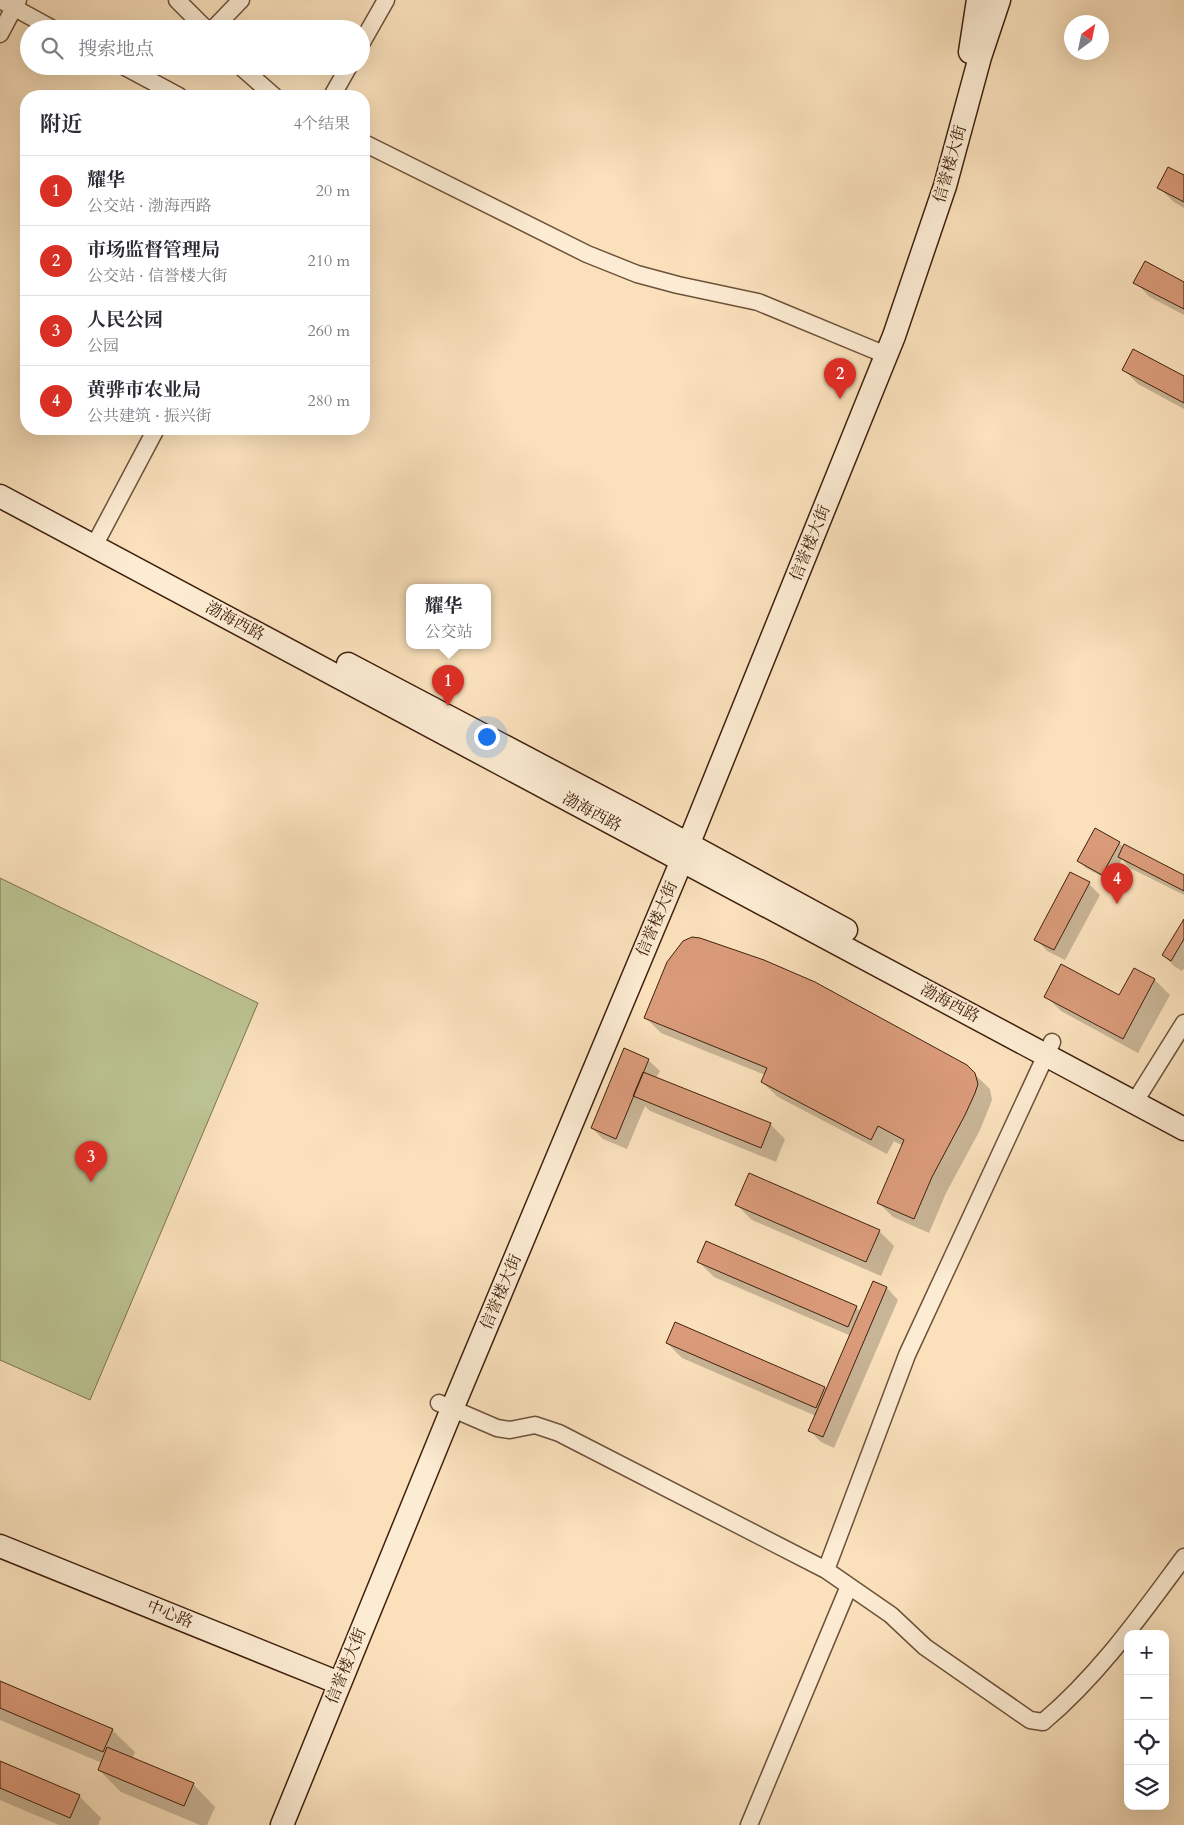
<!DOCTYPE html>
<html lang="zh">
<head>
<meta charset="utf-8">
<style>
  :root { --surface:#fff; --page:#f7f7f7; --text:#2b2b33; --muted:#7c7c81; --line:#e1e1e2; --accent:#d93025 }
  body { margin:0; font-family:Cardo,"Noto Serif SC",serif; background:var(--page); color:var(--text) }
  .controls { position:absolute; right:15px; bottom:15px; display:grid; overflow:hidden; border-radius:10px; box-shadow:0 5px 20px #0002 }
  .controls button { width:45px; height:45px; display:grid; place-items:center; padding:0; border:0; border-bottom:1px solid var(--line); background:var(--surface); color:var(--text); font:25px sans-serif }
  .compass { position:absolute; left:1064px; top:15px; width:45px; height:45px; border-radius:50%; background:var(--surface); box-shadow:0 5px 20px #0002; rotate:33deg }
  .you { position:absolute; left:486px; top:736px; width:18px; height:18px; margin:-12px; border:4px solid #fff; border-radius:50%; background:#1a73e8; box-shadow:0 0 0 8px #1a73e833 }
  .badge { display:grid; place-items:center; width:32px; height:32px; border-radius:50%; background:var(--accent); color:#fff; font-size:16px; font-weight:700 }
  .pin { position:absolute; translate:-50% -41px; filter:drop-shadow(0 1px 2px #0008) }
  .pin::after { content:''; position:absolute; top:26px; width:18px; height:15px; background:inherit; clip-path:polygon(0 0,100% 0,50% 100%) }
  .popup { position:absolute; left:406px; top:584px; width:85px; height:65px; box-sizing:border-box; display:grid; place-content:center; border-radius:10px; background:var(--surface); filter:drop-shadow(0 1px 4px #0005); font-size:16px; white-space:nowrap; color:var(--muted) }
  .popup b { font-size:19px; color:var(--text) }
  .popup::after { content:''; position:absolute; left:50%; top:100%; margin-left:-10px; border:10px solid transparent; border-top-color:var(--surface) }
  .list { margin:0; padding:0; list-style:none }
  h2 { display:flex; justify-content:space-between; align-items:center; height:65px; margin:0; padding:0 20px; font-size:21px }
  h2 small { font-size:16px; font-weight:400; color:var(--muted) }
  .list li { display:grid; grid-template-columns:32px 1fr auto; gap:15px; align-items:center; box-sizing:border-box; height:70px; padding:0 20px; border-top:1px solid var(--line) }
  .list b { display:block; font-size:19px; white-space:nowrap }
  .list p { margin:0; font-size:16px; white-space:nowrap; color:var(--muted) }
  .list em { font-size:16px; font-style:normal; color:var(--muted) }
  .icon { flex:none; width:28px; height:28px; fill:none; stroke:currentColor; stroke-width:2; stroke-linecap:round; stroke-linejoin:round }
  .map { position:relative; flex:none; width:1184px; height:1825px; overflow:hidden }
  .search { position:absolute; background:var(--surface); box-shadow:0 5px 20px #0002; left:20px; top:20px; width:350px; height:55px; display:flex; align-items:center; gap:12px; box-sizing:border-box; padding:0 18px; border-radius:28px; color:var(--muted); font-size:19px }
  .panel { position:absolute; background:var(--surface); box-shadow:0 5px 20px #0002; left:20px; top:90px; width:350px; height:345px; border-radius:20px }
  .map>svg:first-child { display:block }
  .green { fill:#bcc392; stroke:#7e7250 }
  .shadow { fill:#0003 }
  .building { fill:#da9b7a; stroke:#40210d }
  .lines { fill:none; stroke-linecap:round; stroke-linejoin:round }
  .street-casing { stroke:#6e5139; stroke-width:19 }
  .secondary-casing { stroke:#40210d; stroke-width:25 }
  .street { stroke:#fcecd3; stroke-width:16 }
  .secondary { stroke:#fcecd3; stroke-width:22 }
  .labels { text-anchor:middle; dominant-baseline:central; stroke-width:4; stroke-linejoin:round; paint-order:stroke }
  .street-label { font-size:16px; fill:#40210d; stroke:#fcecd3 }
</style>
</head>
<body>
<div class="map">
<svg width="1184" height="1825" viewBox="0 0 1184 1825">
  <rect width="100%" height="100%" fill="#fae1bc"/>
  <filter id="stains"><feTurbulence type="fractalNoise" baseFrequency=".004" numOctaves="4"/><feColorMatrix values="0 0 0 0 .2 0 0 0 0 .09 0 0 0 0 .02 0 0 0 .5 -.17"/></filter>
  <radialGradient id="worn" r=".72"><stop offset=".6" stop-color="#630" stop-opacity="0"/><stop offset="1" stop-color="#630" stop-opacity=".3"/></radialGradient>
  <path class="green" d="M 0,878 L 258,1003 L 90,1400 L 0,1360 Z"/>
  <path class="shadow" d="M 1184,176 L 1184,208 L 1174,202 L 1159,188 Z
    M 1135,282 L 1184,284 L 1184,315 L 1150,297 Z
    M 1123,369 L 1184,377 L 1184,409 L 1138,384 Z
    M 1119,843 L 1124,848 L 1184,876 L 1184,895 L 1130,868 L 1122,859 L 1110,881 L 1086,868 L 1079,861 Z
    M 1089,884 L 1100,895 L 1065,960 L 1047,951 L 1036,939 Z
    M 1184,921 L 1184,968 L 1182,971 L 1174,966 L 1163,955 Z
    M 1134,969 L 1155,980 L 1170,995 L 1138,1053 L 1061,1011 L 1046,996 L 1119,997 Z
    M 646,1018 L 966,1066 L 990,1089 L 992,1100 L 980,1130 L 946,1193 L 929,1233 L 893,1217 L 878,1202 L 903,1146 L 894,1141 L 887,1154 L 778,1097 L 762,1082 L 765,1075 L 661,1033 Z
    M 648,1060 L 660,1071 L 656,1078 L 770,1124 L 785,1139 L 776,1162 L 650,1111 L 645,1106 L 627,1149 L 603,1139 L 592,1128 Z
    M 737,1205 L 879,1231 L 894,1246 L 881,1276 L 752,1220 Z
    M 699,1262 L 856,1307 L 861,1312 L 874,1283 L 887,1288 L 898,1300 L 834,1448 L 821,1442 L 810,1431 L 816,1416 L 682,1358 L 667,1343 L 675,1324 L 825,1388 L 827,1391 L 851,1336 L 714,1277 Z
    M 0,1682 L 112,1730 L 135,1752 L 132,1759 L 193,1784 L 215,1807 L 207,1825 L 200,1825 L 121,1792 L 99,1770 L 102,1763 L 0,1720 Z
    M 0,1763 L 79,1796 L 101,1818 L 98,1825 L 59,1825 L 0,1800 Z"/>
  <path class="building" d="M 1168,167 L 1184,175 L 1184,202 L 1157,188 Z
    M 1145,261 L 1184,282 L 1184,309 L 1133,283 Z
    M 1133,349 L 1184,376 L 1184,403 L 1122,370 Z
    M 1095,828 L 1120,842 L 1102,875 L 1077,861 Z
    M 1124,844 L 1184,875 L 1184,891 L 1118,857 Z
    M 1070,872 L 1090,882 L 1054,950 L 1034,940 Z
    M 1184,919 L 1184,939 L 1171,961 L 1162,955 Z
    M 692,937 L 700,938 L 764,960 L 815,982 L 967,1065 L 975,1073 L 978,1084 L 975,1093 L 965,1115 L 932,1177 L 914,1219 L 877,1203 L 904,1140 L 878,1126 L 871,1140 L 761,1082 L 767,1068 L 644,1018 L 667,962 L 683,941 Z
    M 1061,964 L 1119,995 L 1134,968 L 1155,979 L 1123,1039 L 1044,997 Z
    M 624,1048 L 649,1059 L 616,1139 L 591,1128 Z
    M 643,1072 L 771,1123 L 761,1148 L 633,1096 Z
    M 749,1173 L 880,1230 L 866,1262 L 735,1205 Z
    M 706,1241 L 857,1306 L 848,1327 L 697,1262 Z
    M 873,1281 L 887,1287 L 823,1437 L 808,1431 Z
    M 675,1322 L 825,1387 L 816,1408 L 666,1343 Z
    M 0,1681 L 113,1729 L 103,1752 L 0,1708 Z
    M 107,1747 L 194,1783 L 184,1806 L 98,1770 Z
    M 0,1761 L 80,1795 L 70,1818 L 0,1788 Z"/>
  <g class="lines">
    <defs>
      <path id="street" d="M 0,0 L 53,29
        M 177,0 L 206,29
        M 213,29 L 241,0
        M 0,34 L 18,0
        M 361,44 L 386,0
        M 123,66 L 179,96
        M 240,66 L 274,96
        M 332,96 L 349,66
        M 364,143 L 587,254 L 637,274 L 678,285 L 758,302 L 886,355
        M 94,546 L 156,429
        M 1134,1103 L 1184,1023
        M 439,1403 L 497,1428 L 510,1430 L 535,1425 L 559,1433 L 826,1570 L 891,1615 L 925,1647 L 1030,1720 L 1043,1722 C 1099,1675 1141,1615 1184,1557
        M 826,1570 L 907,1355 L 1052,1042
        M 749,1825 L 849,1586"/>
      <path id="secondary" d="M 970,52 L 978,0
        M 0,496 L 1184,1129
        M 348,664 L 633,814 L 846,930
        M 0,1546 L 339,1683
        M 282,1825 L 452,1409 L 682,860 L 894,336 L 945,186 L 980,57 L 999,0"/>
    </defs>
    <use href="#street" class="street-casing"/>
    <use href="#secondary" class="secondary-casing"/>
    <use href="#street" class="street"/>
    <use href="#secondary" class="secondary"/>
  </g>
  <g class="labels">
    <g class="street-label">
      <text transform="translate(950 164) rotate(-74)">信誉楼大街</text>
      <text transform="translate(810 543) rotate(-68)">信誉楼大街</text>
      <text transform="translate(235 621) rotate(28)">渤海西路</text>
      <text transform="translate(592 812) rotate(28)">渤海西路</text>
      <text transform="translate(657 919) rotate(-67)">信誉楼大街</text>
      <text transform="translate(950 1003) rotate(28)">渤海西路</text>
      <text transform="translate(501 1292) rotate(-67)">信誉楼大街</text>
      <text transform="translate(170 1614) rotate(22)">中心路</text>
      <text transform="translate(346 1666) rotate(-68)">信誉楼大街</text>
    </g>
  </g>
  <rect width="100%" height="100%" filter="url(#stains)"/>
  <rect width="100%" height="100%" fill="url(#worn)"/>
</svg>
<div class="controls">
<button>+</button>
<button>−</button>
<button><svg class="icon" aria-label="locate" viewBox="0 0 24 24"><circle cx="12" cy="12" r="6"/><path d="M12 2v4M12 18v4M2 12h4M18 12h4"/></svg></button>
<button><svg class="icon" aria-label="layers" viewBox="0 0 24 24"><path d="M12 4l9 5-9 5-9-5zM3 14l9 5 9-5"/></svg></button>
</div>
<svg class="compass" viewBox="-18 -18 36 36"><path d="M0-13l5 13h-10z" fill="#e53935"/><path d="M0 13l5-13h-10z" fill="#7c7c81"/></svg>
<div class="you"></div>
<div class="pin badge" style="left:448px;top:706px">1</div>
<div class="popup"><b>耀华</b>公交站</div>
<div class="pin badge" style="left:840px;top:399px">2</div>
<div class="pin badge" style="left:91px;top:1182px">3</div>
<div class="pin badge" style="left:1117px;top:904px">4</div>
<div class="search"><svg class="icon" aria-label="search" viewBox="0 0 24 24"><circle cx="10" cy="10" r="6"/><path d="M15 15l6 6"/></svg>搜索地点</div>
<section class="panel">
<h2>附近<small>4个结果</small></h2>
<ul class="list">
<li><span class="badge">1</span><div><b>耀华</b><p>公交站 · 渤海西路</p></div><em>20 m</em></li>
<li><span class="badge">2</span><div><b>市场监督管理局</b><p>公交站 · 信誉楼大街</p></div><em>210 m</em></li>
<li><span class="badge">3</span><div><b>人民公园</b><p>公园</p></div><em>260 m</em></li>
<li><span class="badge">4</span><div><b>黄骅市农业局</b><p>公共建筑 · 振兴街</p></div><em>280 m</em></li>
</ul>
</section>
</div>
</body>
</html>
